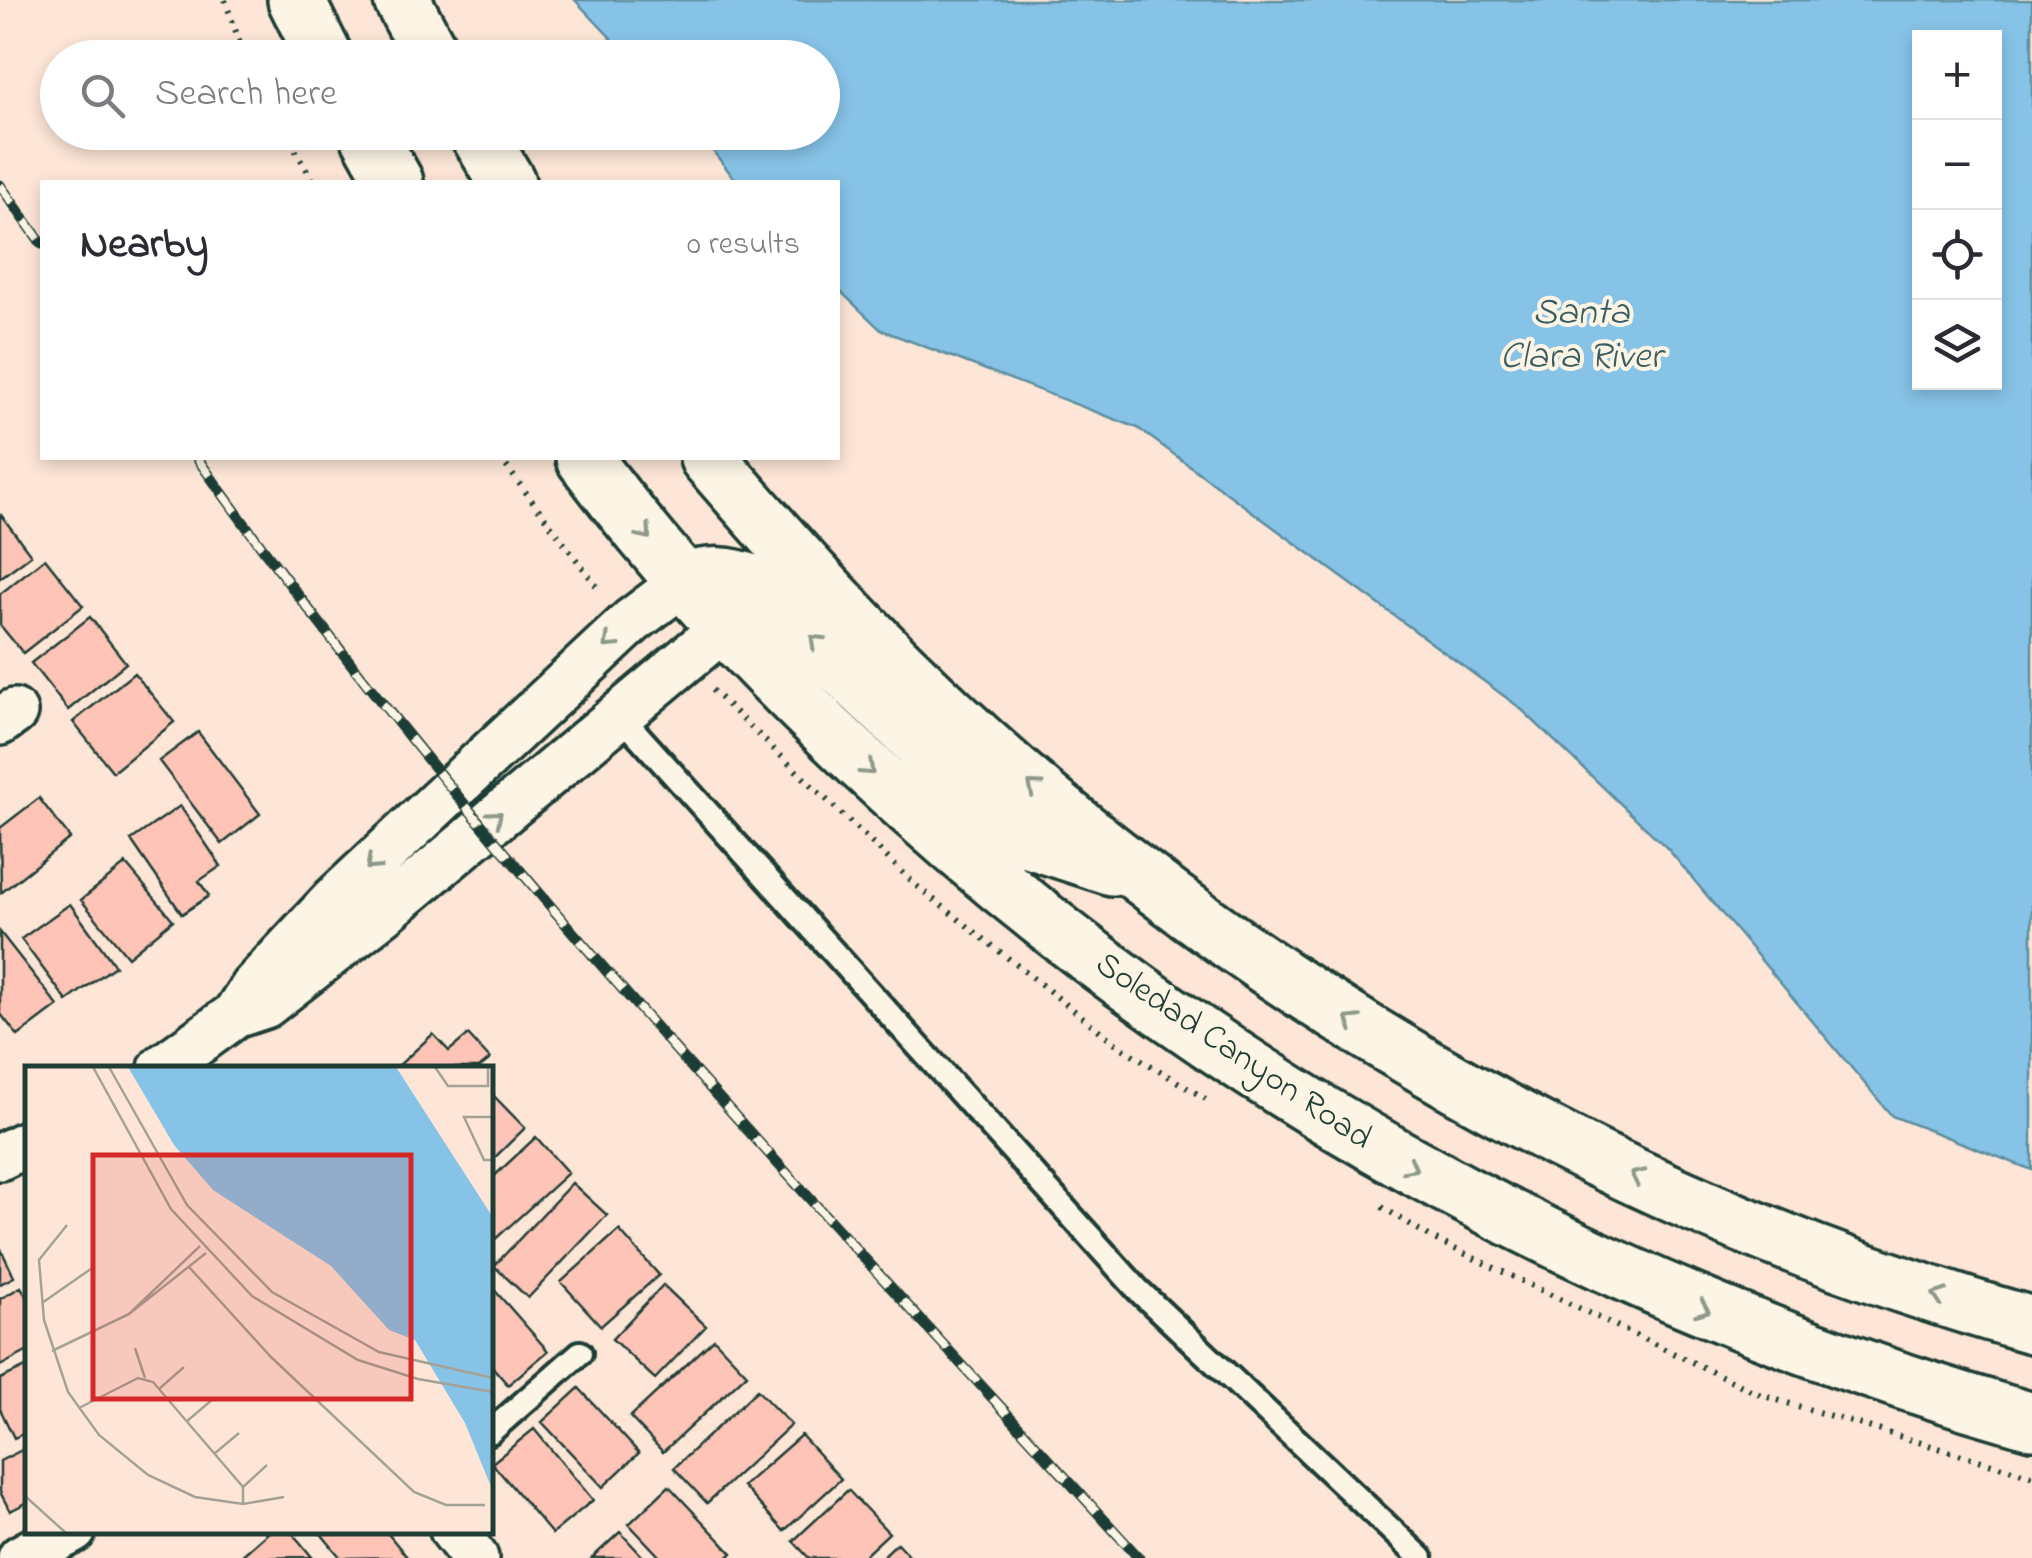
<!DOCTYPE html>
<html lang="en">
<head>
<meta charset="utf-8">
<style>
  :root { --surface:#fff; --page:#f2f2f3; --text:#2b2b33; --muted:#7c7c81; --line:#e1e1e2 }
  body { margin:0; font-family:"Indie Flower",sans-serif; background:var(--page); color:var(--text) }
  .controls { position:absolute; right:30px; top:30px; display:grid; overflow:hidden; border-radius:0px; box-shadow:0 5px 15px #0003 }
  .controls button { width:90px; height:90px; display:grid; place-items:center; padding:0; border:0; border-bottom:2px solid var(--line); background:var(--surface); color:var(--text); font:50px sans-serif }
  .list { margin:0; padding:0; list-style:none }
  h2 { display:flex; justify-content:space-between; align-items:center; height:130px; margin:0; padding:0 40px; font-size:42px }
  h2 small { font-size:32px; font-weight:400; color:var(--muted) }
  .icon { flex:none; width:55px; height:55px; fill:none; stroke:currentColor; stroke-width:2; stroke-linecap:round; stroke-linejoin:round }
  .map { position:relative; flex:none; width:2032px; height:1558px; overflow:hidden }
  .search { position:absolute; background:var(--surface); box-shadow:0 5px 15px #0003; left:40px; top:40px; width:800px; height:110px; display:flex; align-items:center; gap:25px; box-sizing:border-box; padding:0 35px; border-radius:55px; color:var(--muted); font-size:38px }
  .panel { position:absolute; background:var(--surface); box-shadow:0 5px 15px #0003; left:40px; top:180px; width:800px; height:280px; border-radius:0px }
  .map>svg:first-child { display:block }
  .water { fill:#87c3e7; stroke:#5d8d9f; stroke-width:2.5; fill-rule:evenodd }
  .building { fill:#fec4b7; stroke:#1f3d34; stroke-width:2.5 }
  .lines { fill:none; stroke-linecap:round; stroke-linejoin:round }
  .lane-casing { stroke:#1f3d34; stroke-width:30 }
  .street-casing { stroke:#1f3d34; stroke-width:52 }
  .primary-casing { stroke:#1f3d34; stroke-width:62 }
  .path { stroke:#1f3d34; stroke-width:6; stroke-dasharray:2.5 8; stroke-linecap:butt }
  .lane { stroke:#fcf5e5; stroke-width:22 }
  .street { stroke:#fcf5e5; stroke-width:45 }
  .primary { stroke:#fcf5e5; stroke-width:55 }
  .rail-casing { stroke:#1f3d34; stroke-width:11 }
  .rail { stroke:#fcf5e5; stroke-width:8; stroke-dasharray:22; stroke-linecap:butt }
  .oneway { stroke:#8e998c }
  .labels { text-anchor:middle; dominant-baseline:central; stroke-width:8; stroke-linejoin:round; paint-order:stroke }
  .street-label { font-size:35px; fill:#1f3d34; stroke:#fcf5e5 }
  .water-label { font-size:38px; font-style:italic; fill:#395e61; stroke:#fcf5e5 }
  .inset-road { fill:none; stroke:#a4a296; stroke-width:2.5 }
  .view { fill:#d62828; fill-opacity:0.15; stroke:#d62828; stroke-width:5 }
  .inset-edge { fill:none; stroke:#1f3d34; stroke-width:5 }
</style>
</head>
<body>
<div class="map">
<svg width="2032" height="1558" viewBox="0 0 2032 1558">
  <rect width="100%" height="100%" fill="#fde6d7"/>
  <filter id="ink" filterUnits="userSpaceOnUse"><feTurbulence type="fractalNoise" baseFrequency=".01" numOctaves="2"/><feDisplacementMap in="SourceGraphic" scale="20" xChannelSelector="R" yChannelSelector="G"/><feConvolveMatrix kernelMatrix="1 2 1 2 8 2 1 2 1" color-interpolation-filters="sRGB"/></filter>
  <g filter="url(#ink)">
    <path class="water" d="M 575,0 L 2032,0 L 2032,1170 L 1892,1116 L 1667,848 L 1519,707 L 1138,428 L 881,330 L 838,289 L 838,182 L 737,182 L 699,133 L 822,132 L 822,58 L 629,57 ZM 1920,38 L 1994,38 L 1994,382 L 1920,382 Z"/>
    <path class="building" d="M 1,515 L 31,555 L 0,578 L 0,516 Z
      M 45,558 L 83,606 L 23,653 L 0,625 L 0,594 Z
      M 90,617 L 126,663 L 68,710 L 31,663 Z
      M 134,673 L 174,722 L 113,772 L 73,722 Z
      M 198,732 L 260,814 L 222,844 L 159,761 Z
      M 39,798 L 70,838 L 1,893 L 0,828 Z
      M 180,806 L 221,866 L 199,881 L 209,896 L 182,914 L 131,840 Z
      M 126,864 L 173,920 L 128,957 L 81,900 Z
      M 70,904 L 115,966 L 67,1001 L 21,939 Z
      M 0,932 L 58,1006 L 18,1036 L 0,1013 Z
      M 433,1034 L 449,1051 L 468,1035 L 490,1059 L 479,1068 L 396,1068 Z
      M 490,1092 L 525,1128 L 490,1162 Z
      M 536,1137 L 568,1173 L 490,1244 L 490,1180 Z
      M 572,1183 L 607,1215 L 528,1298 L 494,1266 Z
      M 619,1230 L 659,1275 L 601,1326 L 561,1282 Z
      M 0,1247 L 14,1277 L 0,1284 Z
      M 490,1285 L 548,1351 L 508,1385 L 490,1364 Z
      M 663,1285 L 706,1326 L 655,1379 L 612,1339 Z
      M 21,1287 L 28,1299 L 28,1351 L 0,1366 L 0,1299 Z
      M 714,1339 L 747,1374 L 663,1452 L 630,1417 Z
      M 28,1366 L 28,1432 L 14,1438 L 0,1409 L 0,1379 Z
      M 579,1388 L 639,1453 L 603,1487 L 542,1422 Z
      M 757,1390 L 791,1425 L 707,1503 L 674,1468 Z
      M 534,1429 L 593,1500 L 552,1534 L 492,1463 Z
      M 801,1435 L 841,1479 L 784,1531 L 743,1486 Z
      M 28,1447 L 28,1502 L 10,1511 L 0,1492 L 0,1461 Z
      M 669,1486 L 732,1553 L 727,1558 L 661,1558 L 629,1524 Z
      M 848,1490 L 889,1533 L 862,1558 L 809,1558 L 793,1541 Z
      M 271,1530 L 290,1530 L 312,1557 L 239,1558 Z
      M 318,1530 L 385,1530 L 407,1557 L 341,1558 Z
      M 620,1532 L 644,1558 L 592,1558 Z
      M 897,1543 L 911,1558 L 881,1558 Z"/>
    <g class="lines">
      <defs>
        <path id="lane" d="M 618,713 L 1138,1290 L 1421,1558
          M 490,1432 L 580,1353"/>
        <path id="street" d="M 685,581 L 632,621 L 335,899 L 253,987 L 235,1015 L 265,1005 L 384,912 L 726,626
          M 0,722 L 14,712
          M 162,1068 L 235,1015
          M 0,1157 L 28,1143
          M 453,1530 L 475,1558
          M 21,1558 L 73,1530"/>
        <path id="primary" d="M 296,0 L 325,58
          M 402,0 L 433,58
          M 367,132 L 395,182
          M 477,132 L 507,182
          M 584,458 C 666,569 764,672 865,766 C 1197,1078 1595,1297 2032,1421
          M 708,458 C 771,531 835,603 905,671 C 1216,976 1613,1207 2032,1325
          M 685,581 C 711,573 728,574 753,583 L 1020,837 L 1112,867"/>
      </defs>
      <use href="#lane" class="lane-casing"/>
      <use href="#street" class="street-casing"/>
      <use href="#primary" class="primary-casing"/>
      <path class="path" d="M 225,0 L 245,58
        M 285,132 L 314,182
        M 500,458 L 601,592
        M 712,690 L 918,887 L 1119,1046 L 1209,1101
        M 1382,1207 L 1434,1239 L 1761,1395 L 2032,1476"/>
      <use href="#lane" class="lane"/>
      <use href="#street" class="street"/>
      <use href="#primary" class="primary"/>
      <defs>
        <path id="rail" d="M 0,185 L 42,244
          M 197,458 C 477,852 814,1201 1139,1558"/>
      </defs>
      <use href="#rail" class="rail-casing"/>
      <use href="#rail" class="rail"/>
    </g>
    <defs><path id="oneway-chevron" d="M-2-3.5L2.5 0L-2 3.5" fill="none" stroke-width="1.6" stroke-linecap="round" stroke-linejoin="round" transform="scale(2.5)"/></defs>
    <g class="oneway">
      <use href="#oneway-chevron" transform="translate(645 533) rotate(50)"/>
      <use href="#oneway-chevron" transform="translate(816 641) rotate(-136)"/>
      <use href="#oneway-chevron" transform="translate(610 642) rotate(137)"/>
      <use href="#oneway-chevron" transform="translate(868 769) rotate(43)"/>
      <use href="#oneway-chevron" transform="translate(1034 787) rotate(-140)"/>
      <use href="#oneway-chevron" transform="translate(496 817) rotate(-40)"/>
      <use href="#oneway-chevron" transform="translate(372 864) rotate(137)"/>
      <use href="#oneway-chevron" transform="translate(1352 1021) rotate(-148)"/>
      <use href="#oneway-chevron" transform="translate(1411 1167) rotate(29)"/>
      <use href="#oneway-chevron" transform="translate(1637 1176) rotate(-154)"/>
      <use href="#oneway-chevron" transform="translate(1939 1296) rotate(-161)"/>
      <use href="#oneway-chevron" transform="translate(1703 1309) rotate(22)"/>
    </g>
  </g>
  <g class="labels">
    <g class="street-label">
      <text transform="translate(1233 1052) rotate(34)">Soledad Canyon Road</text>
    </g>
    <g class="water-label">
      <text x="1581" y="314">Santa<tspan x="1581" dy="44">Clara River</tspan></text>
    </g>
  </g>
  <g transform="translate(25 1066)">
    <rect width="468" height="468" fill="#fde6d7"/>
    <path d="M 103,1 L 371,1 L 467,150 L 467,423 L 440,357 L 390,274 L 364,264 L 306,200 L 188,124 L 149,79 Z" fill="#87c3e7"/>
    <path class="inset-road" d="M 68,1 L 146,143 L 227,230 L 333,294 L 393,313 L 468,326M 84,1 L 162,139 L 247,226 L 354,286 L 468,312M 410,1 L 423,20 L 463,20 L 463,1M 468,51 L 439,51 L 459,94 L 468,94M 42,159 L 14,194 L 19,254 L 43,326 L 74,369 L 123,409 L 170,431 L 218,438 L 259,431M 175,180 L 104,248 L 181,187M 164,201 L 246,291 L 389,426 L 421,439 L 460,439M 17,237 L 70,200M 110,282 L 120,312M 27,285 L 104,248M 134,323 L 159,301M 54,342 L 113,312 L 128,316 L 218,421 L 218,438M 161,356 L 188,333M 189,388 L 214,367M 218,421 L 242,399M 0,430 L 41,467"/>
    <path class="view" d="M 68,89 L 386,89 L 386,333 L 68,333 Z"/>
    <rect width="468" height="468" class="inset-edge"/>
  </g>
</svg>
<div class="controls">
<button>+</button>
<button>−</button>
<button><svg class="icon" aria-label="locate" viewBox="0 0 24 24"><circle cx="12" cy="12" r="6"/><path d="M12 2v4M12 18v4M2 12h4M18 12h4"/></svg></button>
<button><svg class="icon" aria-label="layers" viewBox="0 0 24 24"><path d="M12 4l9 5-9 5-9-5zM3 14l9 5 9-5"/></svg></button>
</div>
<div class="search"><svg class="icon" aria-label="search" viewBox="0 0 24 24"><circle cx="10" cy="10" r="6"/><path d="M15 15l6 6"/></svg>Search here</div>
<section class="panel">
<h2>Nearby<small>0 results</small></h2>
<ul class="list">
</ul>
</section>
</div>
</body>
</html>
